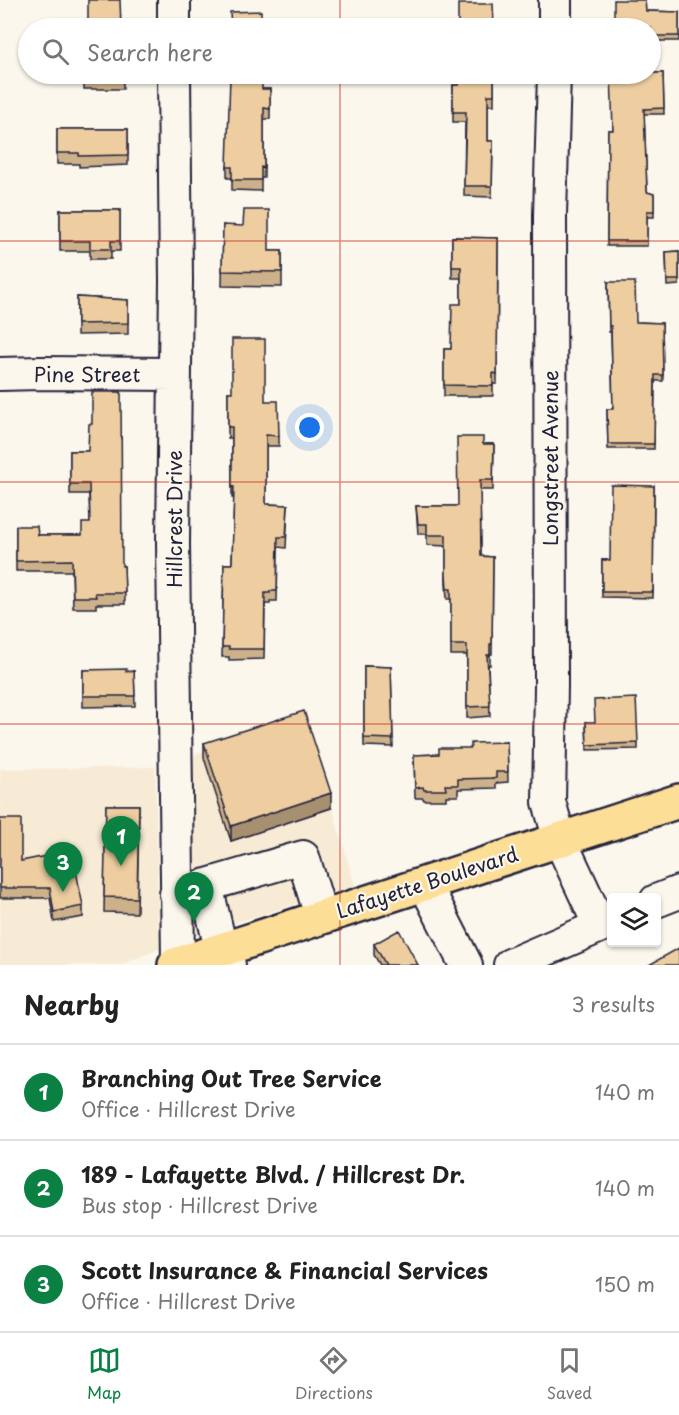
<!DOCTYPE html>
<html lang="en">
<head>
<meta charset="utf-8">
<style>
  :root { --surface:#fff; --page:#f6f6f6; --text:#222; --muted:#767676; --line:#e0e0e0; --accent:#0b8043 }
  body { margin:0; font-family:"Playpen Sans",sans-serif; background:var(--page); color:var(--text) }
  .controls { position:absolute; right:18px; bottom:18px; display:grid; overflow:hidden; border-radius:6px; box-shadow:0 2px 4px #0004 }
  .controls button { width:54px; height:54px; display:grid; place-items:center; padding:0; border:0; border-bottom:2px solid var(--line); background:var(--surface); color:var(--text); font:30px sans-serif }
  .you { position:absolute; left:310px; top:428px; width:21px; height:21px; margin:-15px; border:4px solid #fff; border-radius:50%; background:#1a73e8; box-shadow:0 0 0 9px #1a73e833 }
  .badge { display:grid; place-items:center; width:39px; height:39px; border-radius:50%; background:var(--accent); color:#fff; font-size:20px; font-weight:700 }
  .pin { position:absolute; translate:-50% -50px; filter:drop-shadow(0 2px 3px #0008) }
  .pin::after { content:''; position:absolute; top:32px; width:21px; height:18px; background:inherit; clip-path:polygon(0 0,100% 0,50% 100%) }
  .list { margin:0; padding:0; list-style:none }
  h2 { display:flex; justify-content:space-between; align-items:center; height:78px; margin:0; padding:0 24px; font-size:26px }
  h2 small { font-size:20px; font-weight:400; color:var(--muted) }
  .list li { display:grid; grid-template-columns:39px 1fr auto; gap:18px; align-items:center; box-sizing:border-box; height:96px; padding:0 24px; border-top:2px solid var(--line) }
  .list b { display:block; font-size:22px; white-space:nowrap }
  .list p { margin:0; font-size:20px; white-space:nowrap; color:var(--muted) }
  .list em { font-size:20px; font-style:normal; color:var(--muted) }
  .icon { flex:none; width:33px; height:33px; fill:none; stroke:currentColor; stroke-width:2; stroke-linecap:round; stroke-linejoin:round }
  .map { position:relative; flex:none; width:679px; height:965px; overflow:hidden }
  .search { position:absolute; background:var(--surface); box-shadow:0 2px 4px #0004; left:18px; right:18px; top:18px; height:66px; display:flex; align-items:center; gap:15px; box-sizing:border-box; padding:0 21px; border-radius:33px; color:var(--muted); font-size:22px }
  .sheet { height:366px; background:var(--surface) }
  nav { display:flex; justify-content:space-around; align-items:center; box-sizing:border-box; height:84px; border-top:2px solid var(--line); background:var(--surface); font-size:16px; color:var(--muted) }
  nav a { display:grid; justify-items:center; gap:3px }
  nav .on { color:var(--accent) }
  .map>svg:first-child { display:block }
  .built { fill:#f7ebd5 }
  .lines { fill:none; stroke-linecap:round; stroke-linejoin:round }
  .minor-casing { stroke:#22223b; stroke-width:36 }
  .major-casing { stroke:#22223b; stroke-width:38 }
  .minor { stroke:#fbf7ec; stroke-width:32 }
  .major { stroke:#fdde96; stroke-width:33 }
  .wall { fill:#cdb18a; stroke:#22223b; stroke-width:1.5 }
  .shaded-wall { fill:#a79070; stroke:#22223b; stroke-width:1.5 }
  .building { fill:#eecea0; stroke:#22223b; stroke-width:1.5 }
  .grid { fill:none; stroke:#c8321e; stroke-width:1.5; stroke-opacity:0.55 }
  .labels { text-anchor:middle; dominant-baseline:central; stroke-width:4.5; stroke-linejoin:round; paint-order:stroke }
  .street-label { font-size:20px; fill:#22223b; stroke:#fbf7ec }
</style>
</head>
<body>
<div class="map">
<svg width="679" height="965" viewBox="0 0 679 965">
  <rect width="100%" height="100%" fill="#fbf7ec"/>
  <filter id="ink" filterUnits="userSpaceOnUse"><feTurbulence type="fractalNoise" baseFrequency=".0167" numOctaves="2"/><feDisplacementMap in="SourceGraphic" scale="12" xChannelSelector="R" yChannelSelector="G"/><feConvolveMatrix kernelMatrix="1 2 1 2 8 2 1 2 1" color-interpolation-filters="sRGB"/></filter>
  <g filter="url(#ink)">
    <path class="built" d="M 305,716 L 355,886 L 186,938 L 184,758 Z
      M 155,767 L 159,949 L 120,965 L 0,965 L 0,769 Z"/>
    <g class="lines">
      <defs>
        <path id="minor" d="M 174,28 L 174,0
          M 555,28 L 555,0
          M 174,74 L 176,280 L 173,543 L 178,964
          M 554,74 L 550,215 L 551,686 L 549,802 L 560,840 L 600,926
          M 0,374 L 40,373 L 175,374
          M 425,884 L 466,965
          M 206,885 L 221,949 L 229,965
          M 176,894 L 303,857 L 321,916
          M 656,901 L 679,892
          M 510,965 L 612,921"/>
        <path id="major" d="M 175,965 L 679,801"/>
      </defs>
      <use href="#minor" class="minor-casing"/>
      <use href="#major" class="major-casing"/>
      <use href="#minor" class="minor"/>
      <use href="#major" class="major"/>
    </g>
    <path class="wall" d="M 646,11 L 679,12 L 679,41 L 652,41 L 652,73 L 663,73 L 664,114 L 644,114 L 647,192 L 654,194 L 654,217 L 647,217 L 647,246 L 607,246 L 608,130 L 613,130 L 614,21 Z
      M 84,74 L 123,74 L 123,89 L 84,89 Z
      M 494,74 L 494,105 L 488,105 L 488,141 L 493,141 L 492,197 L 464,196 L 465,122 L 453,122 L 453,85 L 459,85 Z
      M 262,89 L 270,89 L 270,119 L 264,119 L 264,178 L 261,178 L 261,191 L 232,190 L 232,178 L 227,178 L 227,167 Z
      M 57,129 L 128,129 L 128,165 L 79,167 L 79,164 L 57,164 Z
      M 60,210 L 120,210 L 120,251 L 111,251 L 111,259 L 90,259 L 90,251 L 60,251 Z
      M 223,225 L 269,251 L 282,251 L 282,287 L 222,286 Z
      M 452,237 L 498,238 L 497,384 L 493,384 L 493,396 L 444,396 L 444,349 L 451,349 L 461,304 L 461,278 L 452,278 Z
      M 679,251 L 679,285 L 667,286 L 666,252 Z
      M 608,282 L 636,322 L 662,323 L 663,381 L 655,381 L 654,449 L 608,449 L 607,409 L 613,409 L 611,332 L 609,332 Z
      M 77,297 L 128,300 L 128,334 L 77,335 Z
      M 228,392 L 265,401 L 279,436 L 279,446 L 266,446 L 266,504 L 288,505 L 286,548 L 278,547 L 277,601 L 270,601 L 270,604 L 265,604 L 264,659 L 229,660 L 229,657 L 222,657 L 224,564 L 232,564 L 234,498 L 232,498 L 232,438 L 228,438 Z
      M 483,444 L 494,444 L 493,490 L 480,490 L 481,556 L 493,557 L 492,654 L 490,654 L 490,665 L 488,665 L 490,716 L 467,718 L 467,655 L 451,655 L 451,599 L 447,599 L 446,584 L 446,546 L 427,545 L 427,534 L 418,534 L 416,506 L 458,506 Z
      M 70,451 L 88,451 L 122,566 L 124,566 L 125,604 L 96,604 L 96,608 L 73,608 L 72,571 L 16,571 L 16,526 L 38,535 L 82,535 L 90,523 L 89,494 L 70,494 Z
      M 654,486 L 653,598 L 602,597 L 602,560 L 610,560 Z
      M 364,666 L 391,667 L 393,747 L 364,746 Z
      M 83,670 L 134,671 L 135,706 L 83,707 Z
      M 586,722 L 638,743 L 638,749 L 587,750 Z
      M 507,742 L 508,782 L 496,783 L 496,788 L 458,789 L 458,796 L 446,796 L 446,800 L 424,800 L 423,798 L 415,798 L 414,755 L 439,754 Z
      M 204,743 L 331,808 L 231,841 L 204,758 Z
      M 106,805 L 139,805 L 137,913 L 104,912 Z
      M 0,819 L 21,861 L 83,906 L 83,917 L 54,922 L 50,898 L 0,898 Z
      M 374,944 L 418,965 L 380,965 L 374,955 Z"/>
    <path class="shaded-wall" d="M 331,793 L 331,808 L 231,841 L 231,826 Z"/>
    <path class="building" d="M 88,0 L 120,0 L 121,27 L 123,27 L 123,28 L 76,28 L 76,26 L 88,26 Z
      M 614,0 L 645,0 L 646,11 L 679,12 L 679,36 L 651,36 L 652,73 L 663,73 L 664,108 L 644,109 L 647,192 L 654,194 L 654,211 L 647,211 L 647,241 L 607,241 L 608,130 L 613,130 L 611,74 L 651,74 L 651,28 L 609,28 L 609,21 L 614,21 Z
      M 458,4 L 493,4 L 494,28 L 458,28 Z
      M 261,11 L 261,28 L 231,28 L 230,12 Z
      M 84,74 L 123,74 L 123,76 L 84,76 Z
      M 459,74 L 494,74 L 494,95 L 488,95 L 488,141 L 493,141 L 492,186 L 464,186 L 466,112 L 453,112 L 453,85 L 459,85 Z
      M 230,77 L 262,78 L 262,89 L 270,89 L 270,109 L 264,108 L 264,168 L 261,167 L 261,180 L 232,180 L 232,167 L 227,167 Z
      M 57,129 L 128,129 L 128,155 L 79,156 L 79,153 L 57,153 Z
      M 60,210 L 120,210 L 120,241 L 111,241 L 111,249 L 90,249 L 90,241 L 60,241 Z
      M 244,210 L 269,210 L 269,251 L 282,251 L 282,272 L 222,271 L 223,225 L 243,226 Z
      M 452,237 L 498,238 L 497,374 L 493,373 L 493,386 L 444,385 L 444,349 L 451,349 L 452,304 L 461,304 L 461,267 L 452,267 Z
      M 679,251 L 679,280 L 667,280 L 666,252 Z
      M 608,282 L 635,282 L 636,322 L 662,323 L 663,375 L 655,375 L 654,444 L 608,444 L 607,409 L 613,409 L 611,326 L 609,326 Z
      M 77,297 L 128,300 L 128,323 L 77,324 Z
      M 232,339 L 265,339 L 265,401 L 278,401 L 279,436 L 266,435 L 266,504 L 288,505 L 286,537 L 278,537 L 277,591 L 270,591 L 270,593 L 265,593 L 264,649 L 229,649 L 229,647 L 222,647 L 224,564 L 232,564 L 234,487 L 232,487 L 232,427 L 228,427 L 228,392 L 232,392 Z
      M 92,392 L 121,392 L 122,566 L 124,566 L 125,593 L 95,593 L 96,597 L 73,597 L 72,560 L 16,561 L 16,526 L 37,526 L 38,535 L 82,535 L 82,523 L 90,523 L 89,484 L 70,484 L 70,451 L 88,451 L 89,424 L 92,424 Z
      M 457,437 L 483,437 L 483,444 L 494,444 L 493,480 L 480,480 L 481,556 L 493,557 L 492,644 L 490,644 L 490,655 L 487,655 L 490,706 L 467,707 L 467,645 L 451,645 L 451,589 L 447,589 L 446,574 L 446,535 L 427,535 L 427,524 L 418,524 L 416,506 L 458,506 Z
      M 611,485 L 654,486 L 653,592 L 602,592 L 602,560 L 610,560 Z
      M 364,666 L 391,667 L 393,739 L 364,738 Z
      M 127,669 L 126,671 L 134,671 L 135,696 L 83,696 L 83,670 Z
      M 636,698 L 638,743 L 587,745 L 586,722 L 595,722 L 594,700 Z
      M 304,711 L 331,793 L 231,826 L 204,743 Z
      M 507,742 L 508,772 L 496,772 L 496,778 L 458,779 L 458,785 L 445,785 L 446,790 L 424,790 L 423,787 L 415,788 L 414,755 L 439,754 L 439,748 L 471,748 L 471,743 Z
      M 106,805 L 139,805 L 137,898 L 104,897 Z
      M 0,819 L 21,819 L 21,861 L 72,851 L 83,906 L 54,912 L 50,888 L 0,888 Z
      M 399,930 L 418,965 L 386,965 L 374,944 Z
      M 679,948 L 679,965 L 649,965 Z"/>
  </g>
  <path class="grid" d="M 340,0 L 340,28M 340,74 L 340,965M 0,241 L 679,241M 0,482 L 679,482M 0,724 L 679,724"/>
  <g class="labels">
    <g class="street-label">
      <text x="87" y="374">Pine Street</text>
      <text transform="translate(550 458) rotate(-90)">Longstreet Avenue</text>
      <text transform="translate(174 519) rotate(-90)">Hillcrest Drive</text>
      <text transform="translate(427 882) rotate(-18)">Lafayette Boulevard</text>
    </g>
  </g>
</svg>
<div class="controls">
<button><svg class="icon" aria-label="layers" viewBox="0 0 24 24"><path d="M12 4l9 5-9 5-9-5zM3 14l9 5 9-5"/></svg></button>
</div>
<div class="you"></div>
<div class="pin badge" style="left:121px;top:866px">1</div>
<div class="pin badge" style="left:194px;top:922px">2</div>
<div class="pin badge" style="left:63px;top:892px">3</div>
<div class="search"><svg class="icon" aria-label="search" viewBox="0 0 24 24"><circle cx="10" cy="10" r="6"/><path d="M15 15l6 6"/></svg>Search here</div>
</div>
<section class="sheet">
<h2>Nearby<small>3 results</small></h2>
<ul class="list">
<li><span class="badge">1</span><div><b>Branching Out Tree Service</b><p>Office · Hillcrest Drive</p></div><em>140 m</em></li>
<li><span class="badge">2</span><div><b>189 - Lafayette Blvd. / Hillcrest Dr.</b><p>Bus stop · Hillcrest Drive</p></div><em>140 m</em></li>
<li><span class="badge">3</span><div><b>Scott Insurance &amp; Financial Services</b><p>Office · Hillcrest Drive</p></div><em>150 m</em></li>
</ul>
</section>
<nav>
<a class="on"><svg class="icon" aria-label="map" viewBox="0 0 24 24"><path d="M3 6l6-2 6 2 6-2v14l-6 2-6-2-6 2zM9 4v14M15 6v14"/></svg>Map</a>
<a><svg class="icon" aria-label="directions" viewBox="0 0 24 24"><path d="M12 3l9 9-9 9-9-9zM9 14v-3h6M13 9l2 2-2 2"/></svg>Directions</a>
<a><svg class="icon" aria-label="saved" viewBox="0 0 24 24"><path d="M7 4h10v16l-5-4-5 4z"/></svg>Saved</a>
</nav>
</body>
</html>
